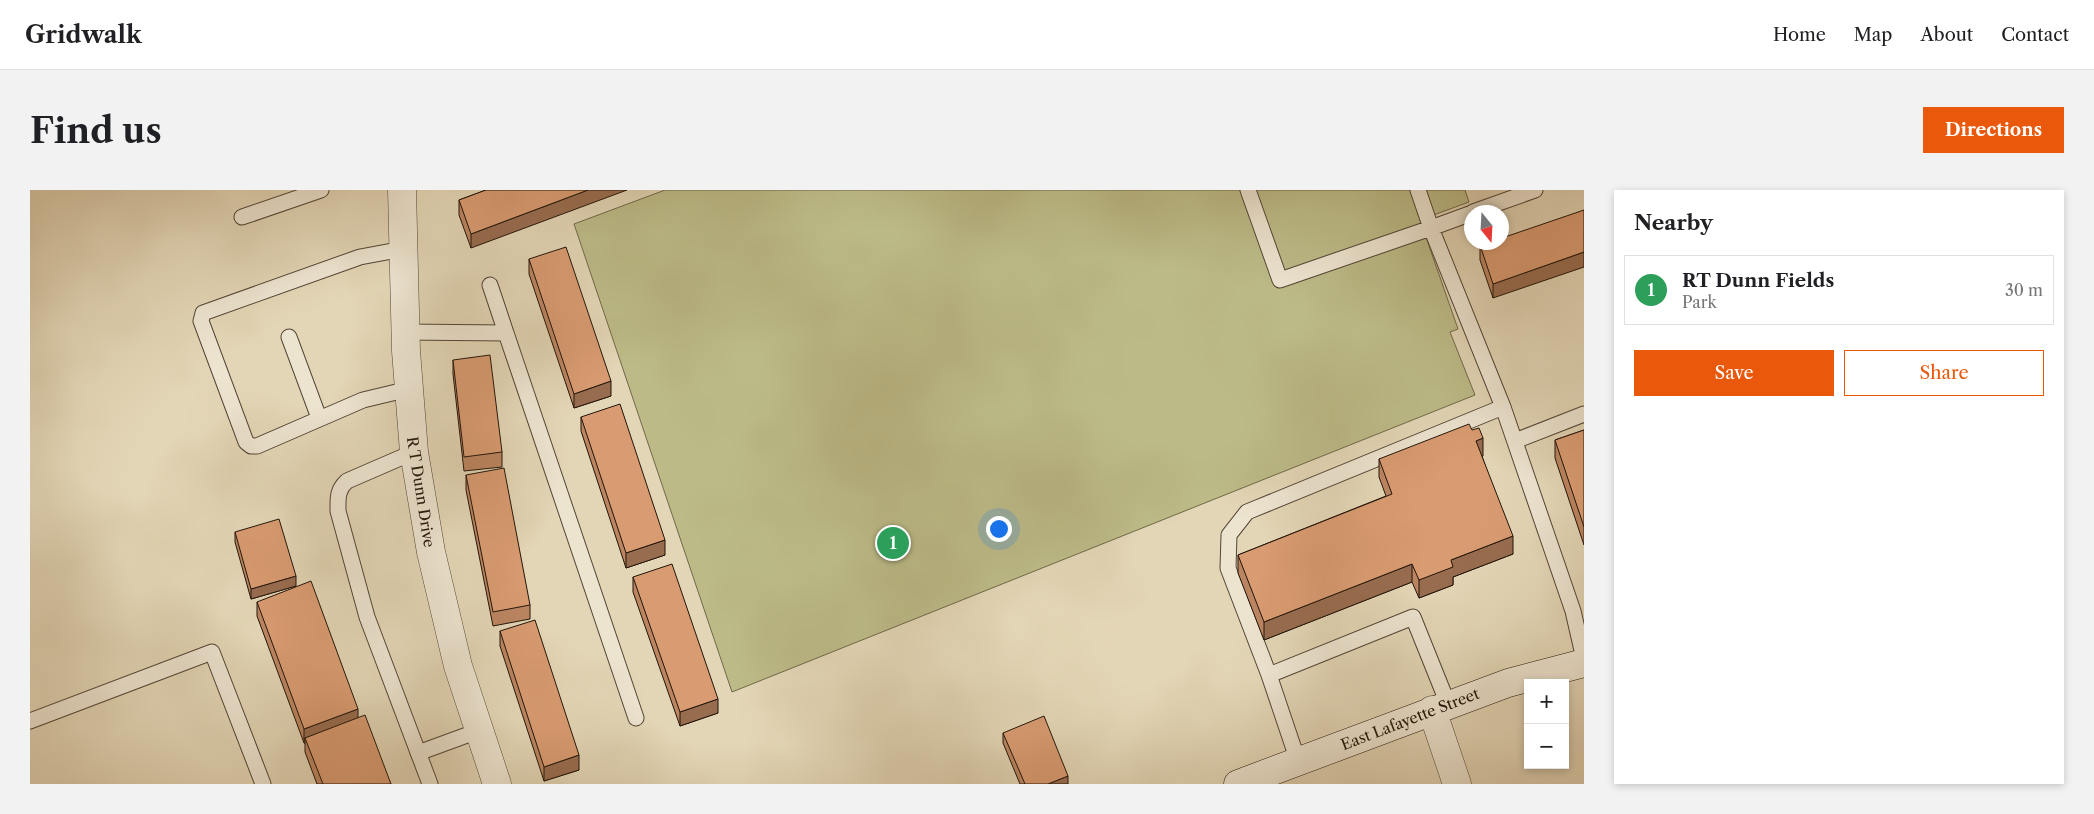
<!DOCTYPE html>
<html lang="en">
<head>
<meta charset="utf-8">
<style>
  :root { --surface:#fff; --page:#f2f2f2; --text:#202124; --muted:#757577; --line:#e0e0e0; --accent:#ea580c }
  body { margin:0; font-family:"Libre Caslon Text",serif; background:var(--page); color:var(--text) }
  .controls { position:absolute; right:15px; bottom:15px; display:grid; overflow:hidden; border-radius:0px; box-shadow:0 2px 8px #0003 }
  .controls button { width:45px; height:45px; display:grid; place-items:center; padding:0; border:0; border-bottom:1px solid var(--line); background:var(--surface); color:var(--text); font:25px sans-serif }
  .compass { position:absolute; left:1434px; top:15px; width:45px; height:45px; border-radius:50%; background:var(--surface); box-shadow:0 2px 8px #0003; rotate:162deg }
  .you { position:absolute; left:968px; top:338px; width:18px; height:18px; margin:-12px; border:4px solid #fff; border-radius:50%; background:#1a73e8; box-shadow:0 0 0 8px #1a73e833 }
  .badge { display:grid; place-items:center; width:32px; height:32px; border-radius:50%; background:var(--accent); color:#fff; font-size:16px; font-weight:700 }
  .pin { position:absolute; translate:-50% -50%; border:2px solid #fff; box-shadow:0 1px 5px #0006 }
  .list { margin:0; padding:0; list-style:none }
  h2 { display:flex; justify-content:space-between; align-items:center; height:65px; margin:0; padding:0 20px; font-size:21px }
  h2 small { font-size:16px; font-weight:400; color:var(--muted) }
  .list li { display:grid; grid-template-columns:32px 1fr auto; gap:15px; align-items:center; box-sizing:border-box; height:70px; margin:0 10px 10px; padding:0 10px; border:1px solid var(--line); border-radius:0px }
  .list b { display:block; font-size:19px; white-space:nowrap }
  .list p { margin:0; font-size:16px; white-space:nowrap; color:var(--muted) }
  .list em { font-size:16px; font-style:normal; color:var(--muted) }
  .actions { display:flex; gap:10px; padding:15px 20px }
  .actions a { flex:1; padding:11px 0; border:1px solid var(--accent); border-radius:0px; text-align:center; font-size:18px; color:var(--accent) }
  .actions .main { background:var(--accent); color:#fff }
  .map { position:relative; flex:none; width:1554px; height:594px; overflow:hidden; border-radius:0px }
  header { display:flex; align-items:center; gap:30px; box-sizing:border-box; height:70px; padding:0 25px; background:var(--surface); border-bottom:1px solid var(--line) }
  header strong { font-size:24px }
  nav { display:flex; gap:28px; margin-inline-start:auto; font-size:18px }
  .intro { display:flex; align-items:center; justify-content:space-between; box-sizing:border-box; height:120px; padding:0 30px }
  h1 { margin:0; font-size:35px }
  .button { padding:12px 22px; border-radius:0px; background:var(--accent); color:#fff; font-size:18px; font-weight:700 }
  main { display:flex; gap:30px; padding:0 30px }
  aside { flex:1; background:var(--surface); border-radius:0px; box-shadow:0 2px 8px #0003 }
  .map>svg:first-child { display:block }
  .green { fill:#bcbb88; stroke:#6f6849 }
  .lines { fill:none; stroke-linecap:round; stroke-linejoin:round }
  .lane-casing { stroke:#524535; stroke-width:17 }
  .street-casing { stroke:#524535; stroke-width:29 }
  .secondary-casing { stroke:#22150a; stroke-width:29 }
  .lane { stroke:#ede4d0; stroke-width:15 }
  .street { stroke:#ede4d0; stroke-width:28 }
  .secondary { stroke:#ede4d0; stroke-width:28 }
  .wall { fill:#bb8561; stroke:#22150a }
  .shaded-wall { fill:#986c4f; stroke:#22150a }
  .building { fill:#d99b71; stroke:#22150a }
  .labels { text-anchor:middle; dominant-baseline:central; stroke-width:4.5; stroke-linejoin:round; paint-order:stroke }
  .street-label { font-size:15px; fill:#22150a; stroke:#ede4d0 }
</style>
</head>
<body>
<header>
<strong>Gridwalk</strong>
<nav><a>Home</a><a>Map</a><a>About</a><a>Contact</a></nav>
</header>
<div class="intro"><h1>Find us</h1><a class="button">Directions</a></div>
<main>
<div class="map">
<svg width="1554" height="594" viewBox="0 0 1554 594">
  <rect width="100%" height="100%" fill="#e3d6b6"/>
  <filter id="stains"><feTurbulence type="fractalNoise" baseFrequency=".004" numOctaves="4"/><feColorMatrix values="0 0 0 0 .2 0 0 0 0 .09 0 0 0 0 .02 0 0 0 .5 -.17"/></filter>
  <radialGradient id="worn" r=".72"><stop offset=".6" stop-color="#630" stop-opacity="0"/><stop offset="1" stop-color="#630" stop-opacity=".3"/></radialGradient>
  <path class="green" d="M 635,0 L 1435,0 L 1439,12 L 1390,30 L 1428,139 L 1420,142 L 1445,205 L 702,502 L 544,34 Z"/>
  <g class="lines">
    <defs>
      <path id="lane" d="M 1218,0 L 1250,90 L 1401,38 L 1388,0
        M 1443,22 L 1505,0
        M 1442,23 L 1401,38 L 1473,217 L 1543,421 L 1554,469
        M 212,27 L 291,0
        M 373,59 L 330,67 L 173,123 L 171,131 L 216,252 L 221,256 L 227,256 L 333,210 L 379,199
        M 460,95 L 476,143
        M 375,142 L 476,143 L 606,528
        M 259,147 L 289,228
        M 1485,251 L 1554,224
        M 384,262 L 317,291 C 307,300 308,308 308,321 L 337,427 L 400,594
        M 1239,485 L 1198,378 L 1199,345 L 1217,322 L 1473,217
        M 0,531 L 182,462 L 233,594
        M 388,563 L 448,541
        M 1268,571 L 1239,485 L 1383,427 L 1418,514"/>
      <path id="street" d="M 372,0 L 376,161 L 384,262 L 401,362 L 428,476 L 467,594
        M 1402,520 L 1427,594"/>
      <path id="secondary" d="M 1208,594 L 1478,493 L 1554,473"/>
    </defs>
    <use href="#lane" class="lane-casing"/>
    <use href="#street" class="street-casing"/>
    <use href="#secondary" class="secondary-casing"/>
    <use href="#lane" class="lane"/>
    <use href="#street" class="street"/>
    <use href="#secondary" class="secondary"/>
  </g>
  <path class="wall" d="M 456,0 L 441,58 L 429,25 L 429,10 Z
    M 1472,52 L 1463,108 L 1450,70 L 1450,55 Z
    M 499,69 L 581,206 L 544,218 L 499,84 Z
    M 423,170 L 472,262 L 472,277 L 434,281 L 423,184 Z
    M 551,227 L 635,365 L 596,378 L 551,241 Z
    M 1554,240 L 1554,355 L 1525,268 L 1525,250 Z
    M 1452,266 L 1483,364 L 1423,387 L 1423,395 L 1389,408 L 1382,392 L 1234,450 L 1208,383 L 1208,365 L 1356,306 L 1349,287 L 1349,269 L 1453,266 Z
    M 436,285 L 500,415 L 500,429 L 463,436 L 436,300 Z
    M 205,342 L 266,396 L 221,409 L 205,352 Z
    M 603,387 L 688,523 L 650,536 L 603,402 Z
    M 227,412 L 328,528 L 361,594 L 287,594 L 275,562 L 275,553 L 274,553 L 227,426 Z
    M 470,441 L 549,580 L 514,591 L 470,456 Z
    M 973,543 L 1038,594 L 990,594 L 973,553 Z"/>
  <path class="shaded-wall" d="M 558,0 L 597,0 L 441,58 L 441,44 Z
    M 1554,62 L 1554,77 L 1463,108 L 1463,94 Z
    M 581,191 L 581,206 L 544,218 L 544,204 Z
    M 1453,248 L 1453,266 L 1446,268 L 1446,251 Z
    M 1483,346 L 1483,364 L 1423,387 L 1423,395 L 1389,408 L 1389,390 L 1421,370 Z
    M 635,350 L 635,365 L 596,378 L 596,363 Z
    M 1382,374 L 1382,392 L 1234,450 L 1234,432 Z
    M 266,386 L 266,396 L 221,409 L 221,399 Z
    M 688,509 L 688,523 L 650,536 L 650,522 Z
    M 328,519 L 328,533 L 275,548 L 275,553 L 274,553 L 274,539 Z
    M 549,565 L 549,580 L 514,591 L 514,577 Z
    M 1038,586 L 1038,594 L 1018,594 Z"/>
  <path class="building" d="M 456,0 L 558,0 L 441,44 L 429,10 Z
    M 1554,20 L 1554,62 L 1463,94 L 1450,55 L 1458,52 L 1472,52 L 1472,48 Z
    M 536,57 L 581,191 L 544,204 L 499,69 Z
    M 460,165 L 472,262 L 434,267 L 423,170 Z
    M 590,214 L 635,350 L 596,363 L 551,227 Z
    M 1439,234 L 1442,240 L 1449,238 L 1453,248 L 1446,251 L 1483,346 L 1421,370 L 1423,377 L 1389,390 L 1382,374 L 1234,432 L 1208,365 L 1362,304 L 1349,269 Z
    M 1554,240 L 1554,337 L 1525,250 Z
    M 474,278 L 500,415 L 463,422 L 436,285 Z
    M 249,329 L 266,386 L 221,399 L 205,342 Z
    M 642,374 L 688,509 L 650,522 L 603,387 Z
    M 281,391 L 328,519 L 274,539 L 227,412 Z
    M 505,430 L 549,565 L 514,577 L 470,441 Z
    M 335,525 L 361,594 L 293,594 L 275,548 Z
    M 1014,526 L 1038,586 L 1018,594 L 995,594 L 973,543 Z"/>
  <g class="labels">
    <g class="street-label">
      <text transform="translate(391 302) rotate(81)">R T Dunn Drive</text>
      <text transform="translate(1380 529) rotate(-21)">East Lafayette Street</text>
    </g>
  </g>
  <rect width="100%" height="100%" filter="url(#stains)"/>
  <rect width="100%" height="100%" fill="url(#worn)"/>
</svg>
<div class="controls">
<button>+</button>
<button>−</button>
</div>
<svg class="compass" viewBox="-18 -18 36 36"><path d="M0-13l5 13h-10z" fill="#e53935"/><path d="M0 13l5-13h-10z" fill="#757577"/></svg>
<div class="you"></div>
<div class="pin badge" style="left:863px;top:353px;background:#2e9e5b">1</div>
</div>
<aside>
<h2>Nearby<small></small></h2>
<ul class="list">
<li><span class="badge" style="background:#2e9e5b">1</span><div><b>RT Dunn Fields</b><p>Park</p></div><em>30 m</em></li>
</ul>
<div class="actions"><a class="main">Save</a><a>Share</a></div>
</aside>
</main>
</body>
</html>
